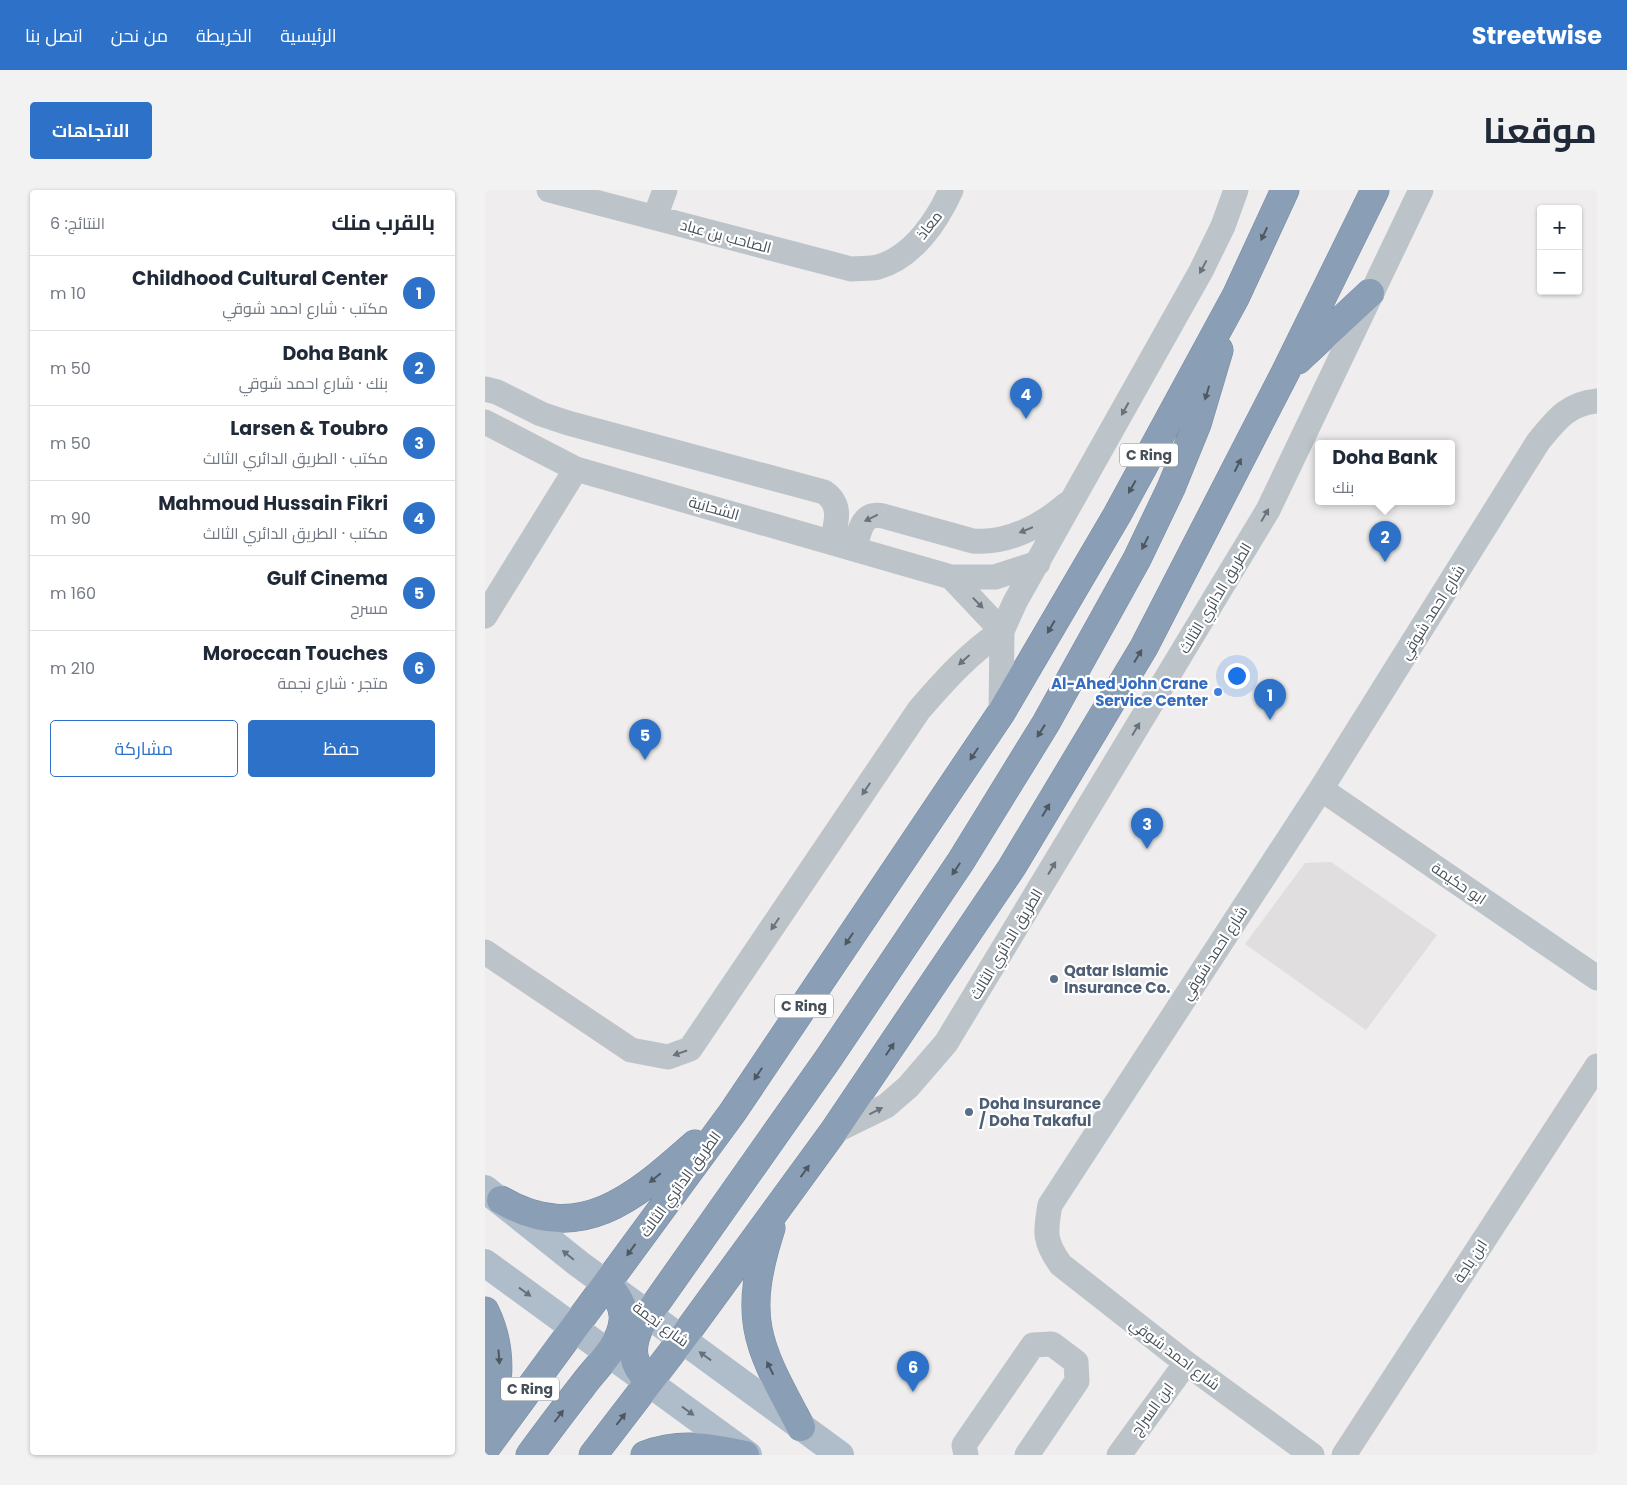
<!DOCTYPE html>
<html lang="ar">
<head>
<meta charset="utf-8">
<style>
  :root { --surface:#fff; --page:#f2f2f3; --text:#1f2937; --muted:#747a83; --line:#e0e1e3; --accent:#2d72c8 }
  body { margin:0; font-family:Poppins,Cairo,sans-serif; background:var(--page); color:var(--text); direction:rtl }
  .controls { position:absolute; right:15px; top:15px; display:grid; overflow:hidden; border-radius:5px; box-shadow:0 1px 4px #0004 }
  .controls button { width:45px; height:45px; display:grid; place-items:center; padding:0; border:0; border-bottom:1px solid var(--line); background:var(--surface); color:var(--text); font:25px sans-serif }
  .you { position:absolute; left:751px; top:485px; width:18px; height:18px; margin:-12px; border:4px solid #fff; border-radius:50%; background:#1a73e8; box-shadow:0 0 0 8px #1a73e833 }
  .badge { display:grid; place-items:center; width:32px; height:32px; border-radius:50%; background:var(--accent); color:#fff; font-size:16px; font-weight:700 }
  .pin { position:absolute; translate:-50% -41px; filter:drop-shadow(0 1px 2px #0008) }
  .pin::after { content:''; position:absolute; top:26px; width:18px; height:15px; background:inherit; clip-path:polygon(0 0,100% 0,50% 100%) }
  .popup { position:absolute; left:830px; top:250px; width:140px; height:65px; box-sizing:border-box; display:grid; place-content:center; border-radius:5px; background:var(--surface); filter:drop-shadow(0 1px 4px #0005); font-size:16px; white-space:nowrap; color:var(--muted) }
  .popup b { font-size:19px; color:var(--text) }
  .popup::after { content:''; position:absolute; left:50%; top:100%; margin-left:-10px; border:10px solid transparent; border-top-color:var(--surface) }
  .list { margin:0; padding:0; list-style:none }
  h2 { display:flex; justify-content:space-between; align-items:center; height:65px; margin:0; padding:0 20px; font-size:21px }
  h2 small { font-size:16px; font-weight:400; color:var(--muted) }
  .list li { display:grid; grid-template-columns:32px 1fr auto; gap:15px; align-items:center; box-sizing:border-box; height:75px; padding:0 20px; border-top:1px solid var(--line) }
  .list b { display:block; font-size:19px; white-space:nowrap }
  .list p { margin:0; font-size:16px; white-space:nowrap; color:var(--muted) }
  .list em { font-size:16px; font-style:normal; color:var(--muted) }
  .actions { display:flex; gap:10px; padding:15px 20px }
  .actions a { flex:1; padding:11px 0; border:1px solid var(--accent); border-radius:5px; text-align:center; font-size:18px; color:var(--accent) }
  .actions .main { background:var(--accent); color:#fff }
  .map { position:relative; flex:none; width:1112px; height:1265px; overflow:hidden; direction:ltr; border-radius:5px }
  header { display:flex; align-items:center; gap:30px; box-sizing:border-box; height:70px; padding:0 25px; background:var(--accent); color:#fff }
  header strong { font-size:24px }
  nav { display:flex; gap:28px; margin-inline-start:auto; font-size:18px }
  .intro { display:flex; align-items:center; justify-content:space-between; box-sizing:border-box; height:120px; padding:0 30px }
  h1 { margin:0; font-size:35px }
  .button { padding:12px 22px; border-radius:5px; background:var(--accent); color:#fff; font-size:18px; font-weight:700 }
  main { display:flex; gap:30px; padding:0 30px }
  aside { flex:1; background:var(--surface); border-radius:5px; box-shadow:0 1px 4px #0004 }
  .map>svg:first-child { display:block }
  .education { fill:#e0dede }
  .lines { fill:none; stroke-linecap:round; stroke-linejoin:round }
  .highway-casing { stroke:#758ba2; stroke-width:29 }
  .minor { stroke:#bcc4ca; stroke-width:25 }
  .major { stroke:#afbcc9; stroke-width:28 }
  .highway { stroke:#8a9fb6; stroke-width:28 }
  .oneway { fill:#4e5861 }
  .oneway2 { fill:#6a737a }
  .oneway3 { fill:#66707a }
  .shop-dot { fill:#3f7fe0; stroke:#fff; stroke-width:2 }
  .service-dot { fill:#5c6f8a; stroke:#fff; stroke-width:2 }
  .labels { text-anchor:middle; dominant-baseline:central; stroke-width:4.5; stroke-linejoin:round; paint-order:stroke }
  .shield { fill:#fff; stroke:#7e848a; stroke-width:1 }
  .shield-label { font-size:14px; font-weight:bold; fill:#475058 }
  .street-label { font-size:15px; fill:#475058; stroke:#fff }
  .shop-label { font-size:15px; font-weight:bold; fill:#366cbe; stroke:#fff; text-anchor:end }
  .service-label { font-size:15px; font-weight:bold; fill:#4e5e75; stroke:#fff; text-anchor:start }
</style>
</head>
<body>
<header>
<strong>Streetwise</strong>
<nav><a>الرئيسية</a><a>الخريطة</a><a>من نحن</a><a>اتصل بنا</a></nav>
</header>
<div class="intro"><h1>موقعنا</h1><a class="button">الاتجاهات</a></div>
<main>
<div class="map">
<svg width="1112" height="1265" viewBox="0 0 1112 1265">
  <rect width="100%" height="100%" fill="#efeded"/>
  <path class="education" d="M 846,672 L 952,745 L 881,840 L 760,754 L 820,673 Z"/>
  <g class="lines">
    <defs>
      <path id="highway" d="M 813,170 L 885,103
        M 16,1010 C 96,1057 152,1005 210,954
        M 286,1038 C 256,1131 273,1156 316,1237
        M 0,1121 C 20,1162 14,1201 0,1243
        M 164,1192 C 147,1174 144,1159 155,1136 L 343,869 L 476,671 L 561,533 L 652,369 L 686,298 L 712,234 L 734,160
        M 0,1259 L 247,923 L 516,523 L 632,325 L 751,106 L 800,0
        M 45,1265 C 62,1242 80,1218 98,1195 C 112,1176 136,1155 138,1131 C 140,1116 131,1104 122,1094
        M 108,1265 L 197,1149 L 348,942 L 527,677 L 659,457 L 801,181 L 890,0
        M 160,1265 C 194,1252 225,1257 260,1265"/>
    </defs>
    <use href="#highway" class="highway-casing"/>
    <path class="minor" d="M 64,0 L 366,79 C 374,78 385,79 393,77 C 428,67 452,31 466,0
      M 170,27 L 180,0
      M 0,199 L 12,202 L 56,224 L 83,233 L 339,302 C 358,315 351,333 347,352
      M 0,232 L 91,279 L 466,387 L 510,387 L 553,373
      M 370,358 C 374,342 377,321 398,326 L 488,351 C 522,354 557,336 582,314
      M 466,387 L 517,441
      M 0,426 L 91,279
      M 516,523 L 517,441 L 530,412 L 716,81 L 738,36 L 751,0
      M 836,599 L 1112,788
      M 0,762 L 146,860 L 183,867 L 205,859 L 434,520 C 460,490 484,463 517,441
      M 348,942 L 401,916 L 423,897 L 461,853 L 783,320 L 936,0
      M 481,1265 L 479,1255 L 548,1155 L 567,1154 L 591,1172 L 592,1191 L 542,1265
      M 634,1265 L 701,1173
      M 827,1265 L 701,1173 L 576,1075 C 559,1052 560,1042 565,1015 L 836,599 L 1053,252 C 1071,230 1082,214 1112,211
      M 859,1265 L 1112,876"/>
    <path class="major" d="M 0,999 L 94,1074 L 355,1265
      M 0,1073 L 263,1265"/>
    <use href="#highway" class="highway"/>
  </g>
  <defs><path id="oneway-solid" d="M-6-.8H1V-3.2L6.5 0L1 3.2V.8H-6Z" transform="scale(1.25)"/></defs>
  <g class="oneway">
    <use href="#oneway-solid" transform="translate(779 44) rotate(115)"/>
    <use href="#oneway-solid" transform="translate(722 203) rotate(107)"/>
    <use href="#oneway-solid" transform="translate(753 275) rotate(-63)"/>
    <use href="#oneway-solid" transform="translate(647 297) rotate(119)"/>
    <use href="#oneway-solid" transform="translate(660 353) rotate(116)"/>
    <use href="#oneway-solid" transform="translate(566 437) rotate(120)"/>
    <use href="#oneway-solid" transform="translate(653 466) rotate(-59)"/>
    <use href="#oneway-solid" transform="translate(556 541) rotate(122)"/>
    <use href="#oneway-solid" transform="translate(489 564) rotate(124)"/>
    <use href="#oneway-solid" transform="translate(561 620) rotate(-59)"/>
    <use href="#oneway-solid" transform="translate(471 679) rotate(124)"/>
    <use href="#oneway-solid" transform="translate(364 749) rotate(124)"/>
    <use href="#oneway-solid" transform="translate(405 859) rotate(-56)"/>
    <use href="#oneway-solid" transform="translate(273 884) rotate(124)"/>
    <use href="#oneway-solid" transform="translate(320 981) rotate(-54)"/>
    <use href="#oneway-solid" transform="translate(170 988) rotate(141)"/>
    <use href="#oneway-solid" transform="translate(146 1060) rotate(126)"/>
    <use href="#oneway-solid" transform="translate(14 1167) rotate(86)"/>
    <use href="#oneway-solid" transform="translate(285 1178) rotate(-116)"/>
    <use href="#oneway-solid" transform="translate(74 1226) rotate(-53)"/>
    <use href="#oneway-solid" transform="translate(136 1229) rotate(-52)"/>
  </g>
  <g class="oneway2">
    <use href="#oneway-solid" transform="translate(718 77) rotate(118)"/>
    <use href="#oneway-solid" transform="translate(640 219) rotate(119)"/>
    <use href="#oneway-solid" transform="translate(780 325) rotate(-60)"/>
    <use href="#oneway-solid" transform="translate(386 328) rotate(154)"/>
    <use href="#oneway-solid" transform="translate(541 340) rotate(158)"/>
    <use href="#oneway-solid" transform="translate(493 413) rotate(46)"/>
    <use href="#oneway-solid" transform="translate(479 470) rotate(138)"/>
    <use href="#oneway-solid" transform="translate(651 539) rotate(-59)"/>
    <use href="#oneway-solid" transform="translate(381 599) rotate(124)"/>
    <use href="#oneway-solid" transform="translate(567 678) rotate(-59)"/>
    <use href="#oneway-solid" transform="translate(290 734) rotate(124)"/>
    <use href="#oneway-solid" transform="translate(195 863) rotate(161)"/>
    <use href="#oneway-solid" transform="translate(391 921) rotate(-27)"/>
  </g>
  <g class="oneway3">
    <use href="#oneway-solid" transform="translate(83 1065) rotate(-141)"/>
    <use href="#oneway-solid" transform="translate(40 1102) rotate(36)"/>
    <use href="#oneway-solid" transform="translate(220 1166) rotate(-144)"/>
    <use href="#oneway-solid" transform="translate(203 1221) rotate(36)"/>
  </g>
  <circle class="shop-dot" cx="733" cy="502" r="5"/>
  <g class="service-dot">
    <circle cx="569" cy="789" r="5"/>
    <circle cx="484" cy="922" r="5"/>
  </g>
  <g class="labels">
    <g class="shield">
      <rect x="635" y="253.5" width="58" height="23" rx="4"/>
      <rect x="290" y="804.5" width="58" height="23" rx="4"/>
      <rect x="16" y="1187.5" width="58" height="23" rx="4"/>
    </g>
    <g class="shield-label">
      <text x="664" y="265">C Ring</text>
      <text x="319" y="816">C Ring</text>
      <text x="45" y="1199">C Ring</text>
    </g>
    <g class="street-label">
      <text transform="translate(444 35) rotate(-52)">معاذ</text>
      <text transform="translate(241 46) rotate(15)">الصاحب بن عباد</text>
      <text transform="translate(229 318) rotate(16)">الشحانية</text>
      <text transform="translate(730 408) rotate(-59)">الطريق الدائري الثالث</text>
      <text transform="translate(947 422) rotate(-58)">شارع احمد شوقي</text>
      <text transform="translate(974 693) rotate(34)">ابو حكيمة</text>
      <text transform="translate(521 754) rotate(-59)">الطريق الدائري الثالث</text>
      <text transform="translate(729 763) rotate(-57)">شارع احمد شوقي</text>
      <text transform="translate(195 994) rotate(-54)">الطريق الدائري الثالث</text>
      <text transform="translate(985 1071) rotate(-57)">ابن باجة</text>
      <text transform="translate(176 1134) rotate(36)">شارع نجمة</text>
      <text transform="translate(690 1164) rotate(37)">شارع احمد شوقي</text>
      <text transform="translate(667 1219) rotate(-54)">ابن السراج</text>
    </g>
    <g class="shop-label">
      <text x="723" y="493">Al-Ahed John Crane<tspan x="723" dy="17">Service Center</tspan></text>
    </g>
    <g class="service-label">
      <text x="579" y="780">Qatar Islamic<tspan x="579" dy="17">Insurance Co.</tspan></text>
      <text x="494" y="913">Doha Insurance<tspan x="494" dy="17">/ Doha Takaful</tspan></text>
    </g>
  </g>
</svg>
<div class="controls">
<button>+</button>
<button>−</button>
</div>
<div class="you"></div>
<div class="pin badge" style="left:785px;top:530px">1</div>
<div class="pin badge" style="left:900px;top:372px">2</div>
<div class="popup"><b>Doha Bank</b>بنك</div>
<div class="pin badge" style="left:662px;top:659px">3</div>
<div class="pin badge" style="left:541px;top:229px">4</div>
<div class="pin badge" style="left:160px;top:570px">5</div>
<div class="pin badge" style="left:428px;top:1202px">6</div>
</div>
<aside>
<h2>بالقرب منك<small>النتائج: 6</small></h2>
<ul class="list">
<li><span class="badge">1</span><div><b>Childhood Cultural Center</b><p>مكتب · شارع احمد شوقي</p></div><em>10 m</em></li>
<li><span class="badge">2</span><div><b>Doha Bank</b><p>بنك · شارع احمد شوقي</p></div><em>50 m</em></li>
<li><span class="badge">3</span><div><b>Larsen &amp; Toubro</b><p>مكتب · الطريق الدائري الثالث</p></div><em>50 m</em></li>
<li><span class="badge">4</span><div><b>Mahmoud Hussain Fikri</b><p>مكتب · الطريق الدائري الثالث</p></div><em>90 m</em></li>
<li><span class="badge">5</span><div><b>Gulf Cinema</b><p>مسرح</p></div><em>160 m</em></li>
<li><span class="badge">6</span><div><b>Moroccan Touches</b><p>متجر · شارع نجمة</p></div><em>210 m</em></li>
</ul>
<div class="actions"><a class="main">حفظ</a><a>مشاركة</a></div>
</aside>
</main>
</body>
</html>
